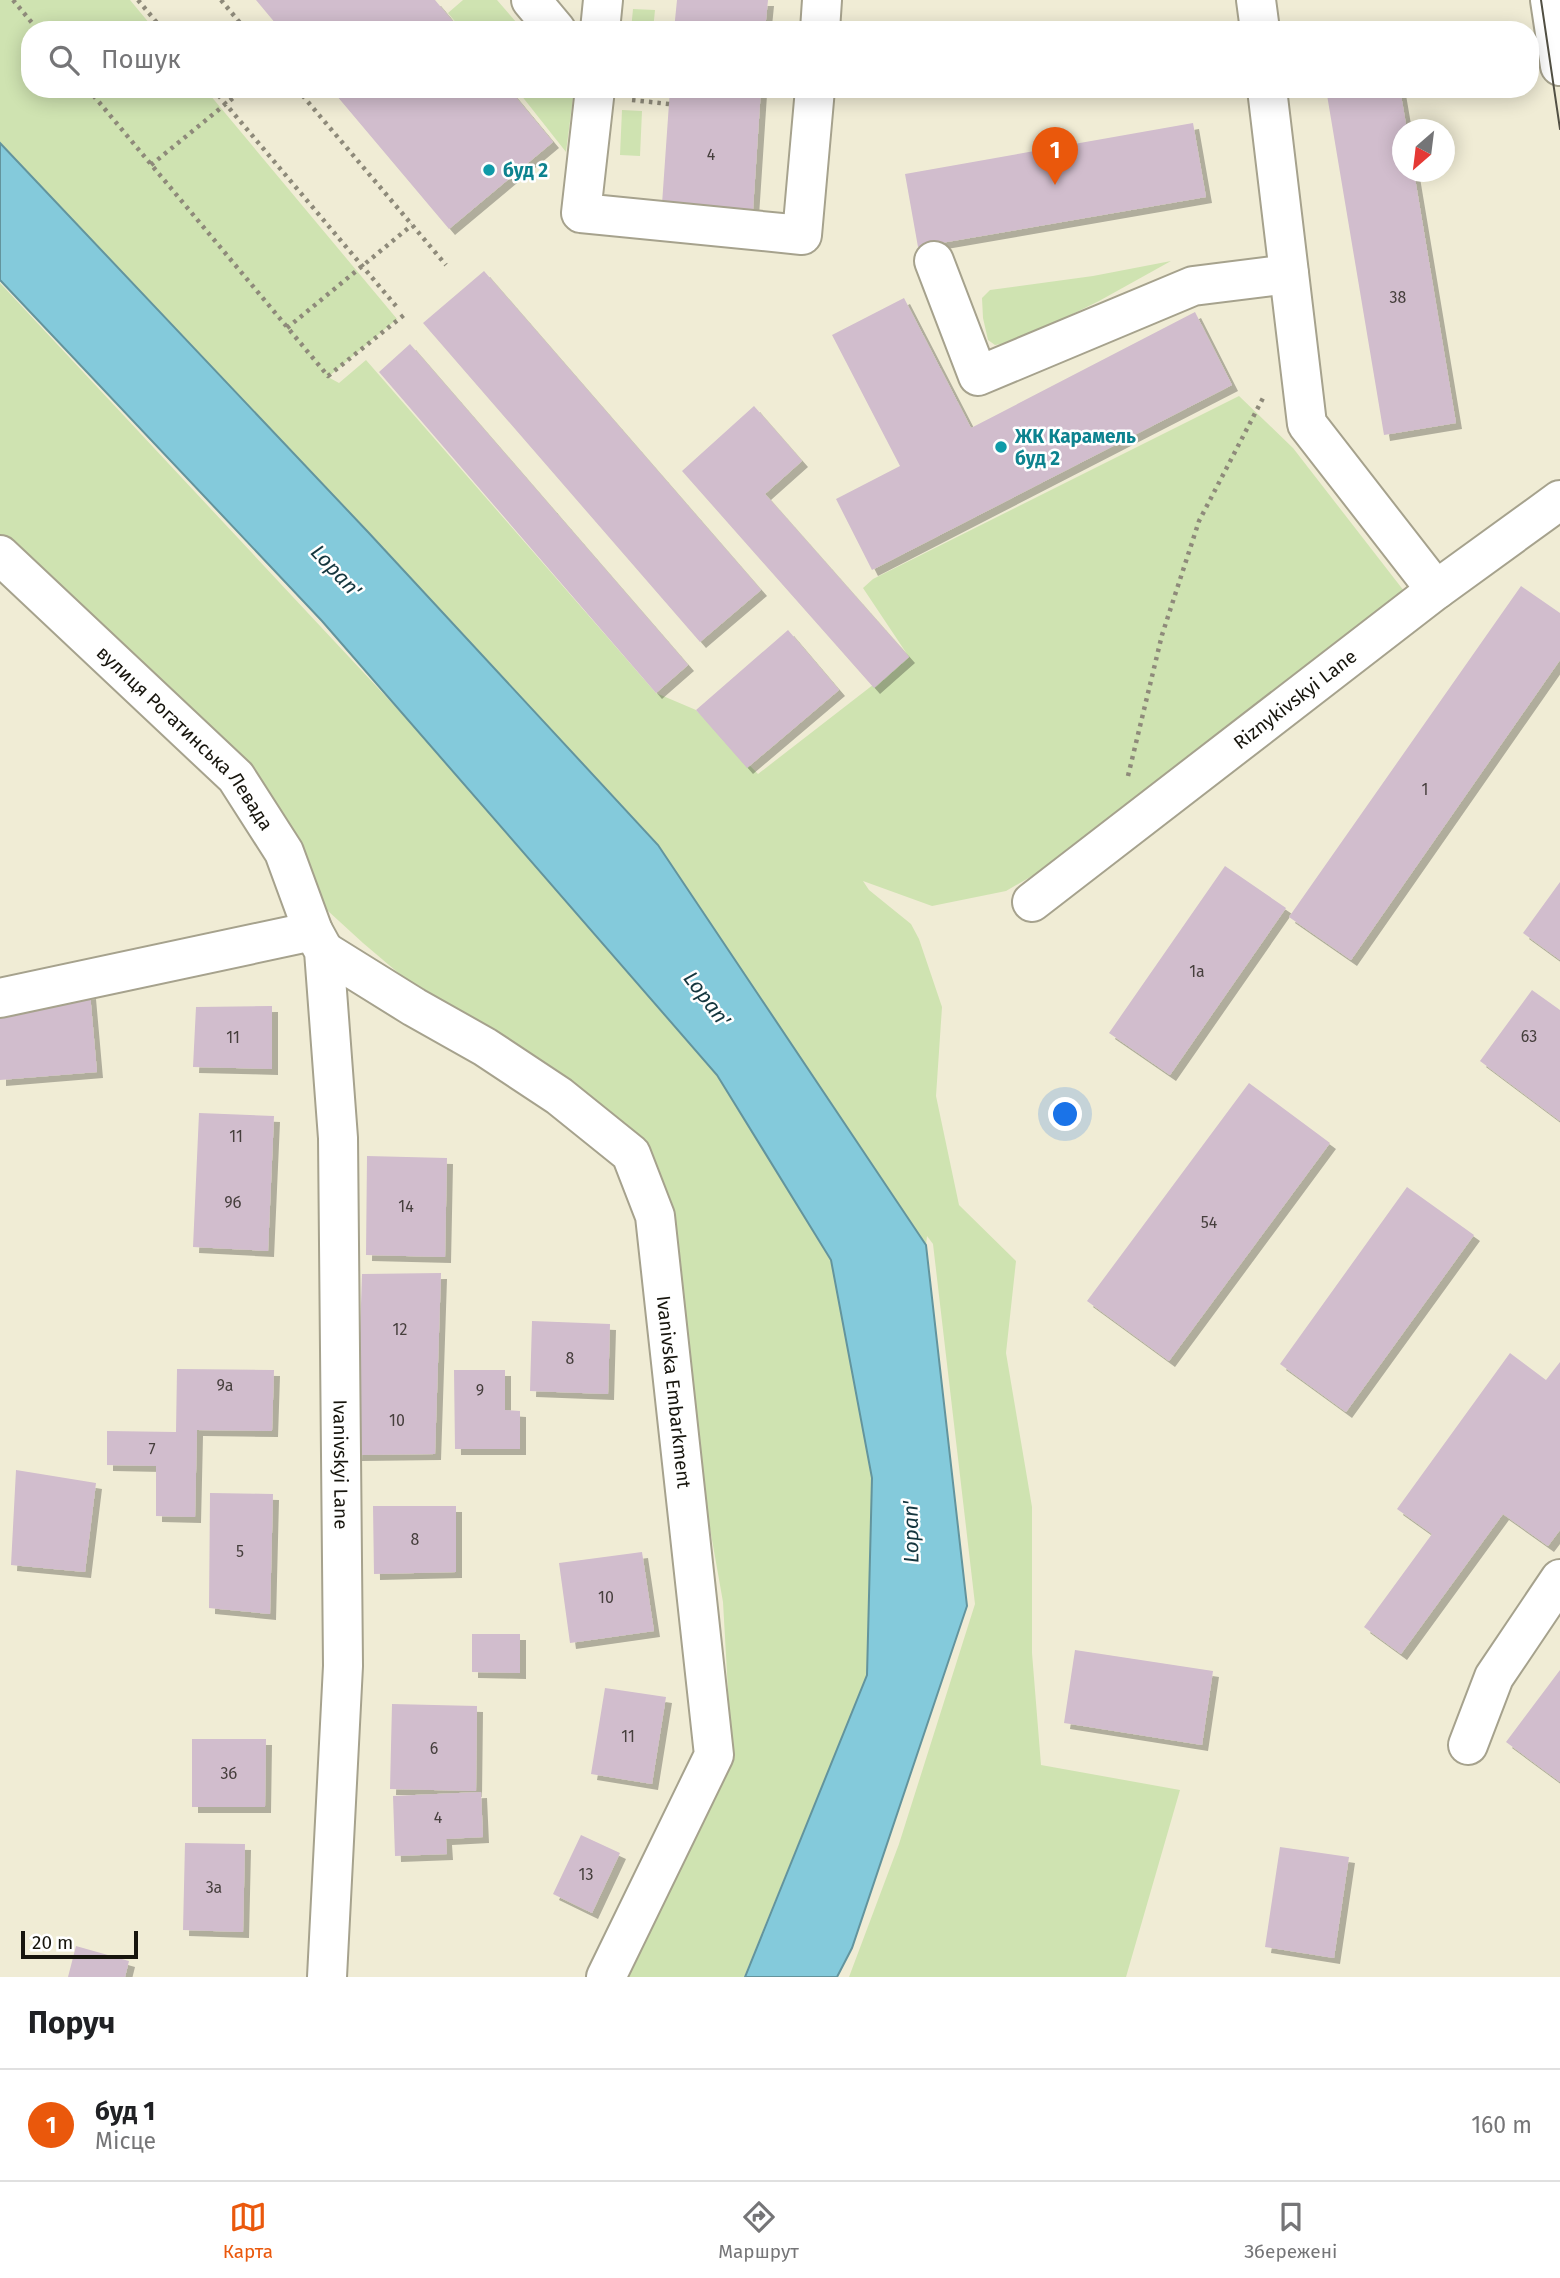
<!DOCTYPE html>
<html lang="uk">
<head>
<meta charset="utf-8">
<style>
  :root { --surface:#fff; --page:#f2f2f2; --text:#202124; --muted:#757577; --line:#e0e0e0; --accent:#ea580c }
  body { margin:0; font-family:"Fira Sans",sans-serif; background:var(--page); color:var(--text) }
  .compass { position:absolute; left:1392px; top:119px; width:63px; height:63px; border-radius:50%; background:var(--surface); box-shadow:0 4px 18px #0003; rotate:208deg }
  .scale { position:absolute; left:21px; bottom:18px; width:117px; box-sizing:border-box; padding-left:7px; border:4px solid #17150d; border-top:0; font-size:19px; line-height:24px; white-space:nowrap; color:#17150d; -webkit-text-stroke:5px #fff; paint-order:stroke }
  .you { position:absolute; left:1066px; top:1115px; width:24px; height:24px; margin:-18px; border:5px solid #fff; border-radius:50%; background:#1a73e8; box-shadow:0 0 0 10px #1a73e833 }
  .badge { display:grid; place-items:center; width:46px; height:46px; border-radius:50%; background:var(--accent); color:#fff; font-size:23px; font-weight:700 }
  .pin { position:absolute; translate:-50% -58px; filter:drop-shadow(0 2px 4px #0008) }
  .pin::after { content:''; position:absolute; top:37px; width:24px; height:21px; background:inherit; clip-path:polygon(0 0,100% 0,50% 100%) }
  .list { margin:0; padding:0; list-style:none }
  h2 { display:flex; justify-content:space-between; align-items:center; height:91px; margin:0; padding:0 28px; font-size:30px }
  h2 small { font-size:23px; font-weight:400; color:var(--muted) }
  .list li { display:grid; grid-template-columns:46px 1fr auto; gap:21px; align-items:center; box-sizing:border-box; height:112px; padding:0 28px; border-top:2px solid var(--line) }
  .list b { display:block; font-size:26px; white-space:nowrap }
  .list p { margin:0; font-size:23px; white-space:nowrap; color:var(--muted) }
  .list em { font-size:23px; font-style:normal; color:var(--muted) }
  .icon { flex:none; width:38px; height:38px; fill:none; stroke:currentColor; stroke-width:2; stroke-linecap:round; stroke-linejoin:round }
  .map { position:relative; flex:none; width:1560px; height:1977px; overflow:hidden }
  .search { position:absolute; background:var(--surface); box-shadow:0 4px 18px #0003; left:21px; right:21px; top:21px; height:77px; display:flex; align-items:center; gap:18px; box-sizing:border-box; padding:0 24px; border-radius:28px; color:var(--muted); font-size:26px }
  .sheet { height:203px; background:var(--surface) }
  nav { display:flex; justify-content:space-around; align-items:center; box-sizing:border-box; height:98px; border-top:2px solid var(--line); background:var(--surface); font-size:19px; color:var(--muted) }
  nav a { display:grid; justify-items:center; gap:4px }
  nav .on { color:var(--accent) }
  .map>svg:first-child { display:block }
  .green { fill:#cfe3b1 }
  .water { fill:#84cadb; stroke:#63949d; stroke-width:2 }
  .building { fill:#d1bdcd; filter:url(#shadow) }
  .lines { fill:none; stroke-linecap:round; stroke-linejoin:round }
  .minor-casing { stroke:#a6a28d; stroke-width:42 }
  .path { stroke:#8e8a7a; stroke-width:4.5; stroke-dasharray:3.5 5; stroke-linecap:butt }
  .minor { stroke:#fff; stroke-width:38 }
  .tram { stroke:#514f43; stroke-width:2 }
  .culture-dot { fill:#0f9aa8; stroke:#fff; stroke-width:2.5 }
  .labels { text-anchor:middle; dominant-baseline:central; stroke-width:5; stroke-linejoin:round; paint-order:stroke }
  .number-label { font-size:16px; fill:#463f3d }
  .culture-label { font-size:19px; font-weight:bold; fill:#0d838f; stroke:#fff; text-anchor:start }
  .street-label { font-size:19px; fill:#17150d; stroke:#fff }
  .water-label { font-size:21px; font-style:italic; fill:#14363e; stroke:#fff }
</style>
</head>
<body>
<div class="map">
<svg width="1560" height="1977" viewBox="0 0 1560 1977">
  <defs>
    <filter id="shadow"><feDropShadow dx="6" dy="6" stdDeviation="0" flood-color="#0004"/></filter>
  </defs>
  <rect width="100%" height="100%" fill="#f0ecd5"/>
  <path class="green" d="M 0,0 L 130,0 L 155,30 L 30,30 L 30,89 L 205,89 L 397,319 L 328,377 L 339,383 L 366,360 L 656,693 L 696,710 L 758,774 L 909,657 L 863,588 L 873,579 L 1239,396 L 1293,448 L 1404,591 L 1264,697 L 1095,840 L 1006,891 L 932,906 L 863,881 L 869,890 L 911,924 L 919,939 L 942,1007 L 936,1096 L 959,1205 L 1016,1261 L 1006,1353 L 1032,1507 L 1032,1653 L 1041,1765 L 1180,1790 L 1126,1977 L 849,1977 L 899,1844 L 975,1604 L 933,1244 L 927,1236 L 926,1245 L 167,320 L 0,143 Z
    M 463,0 L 497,0 L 523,30 L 462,30 L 448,13 Z
    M 633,9 L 655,10 L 653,30 L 631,30 Z
    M 529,89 L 574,90 L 566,152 L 521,95 Z
    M 622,110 L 642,111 L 640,156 L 620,155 Z
    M 1171,261 L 1099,301 L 1018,341 L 995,345 L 988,340 L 983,318 L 982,298 L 990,290 L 1093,276 Z
    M 0,283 L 420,733 L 717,1075 L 831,1260 L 872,1478 L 867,1675 L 744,1977 L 611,1977 L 718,1756 L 728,1691 L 723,1602 L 655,1217 L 631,1154 L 435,1004 L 363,943 L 316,900 L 297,862 L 0,538 Z"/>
  <path class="water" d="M 0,143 L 368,532 L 658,845 L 926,1245 L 967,1606 L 852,1948 L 837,1977 L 745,1977 L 867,1675 L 872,1478 L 831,1260 L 717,1075 L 322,621 L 0,280 Z"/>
  <path class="building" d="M 256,0 L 435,0 L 460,30 L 281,30 Z
    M 677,0 L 768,0 L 765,30 L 674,30 Z
    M 331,89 L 509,89 L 553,142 L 449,229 Z
    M 670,89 L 761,89 L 753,210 L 662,204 Z
    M 1326,89 L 1400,89 L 1407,130 L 1402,130 L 1402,172 L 1414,172 L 1456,423 L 1384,435 Z
    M 1193,123 L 1206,197 L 918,247 L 905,174 Z
    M 484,271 L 761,590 L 700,642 L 423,323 Z
    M 904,298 L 971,428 L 1195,312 L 1232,385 L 872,570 L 836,499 L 900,466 L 832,335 Z
    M 410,344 L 688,665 L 656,693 L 379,372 Z
    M 754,406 L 802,461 L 765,494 L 909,657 L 874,688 L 682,471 Z
    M 1521,586 L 1560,613 L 1560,660 L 1351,960 L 1289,917 Z
    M 788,630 L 839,690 L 747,768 L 696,710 Z
    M 1225,866 L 1286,908 L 1170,1075 L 1109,1033 Z
    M 1560,882 L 1560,960 L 1523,933 Z
    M 1532,990 L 1560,1010 L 1560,1121 L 1480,1061 Z
    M 90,993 L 97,1072 L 0,1080 L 0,1005 Z
    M 272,1006 L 272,1069 L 193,1067 L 196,1007 Z
    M 1249,1083 L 1330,1143 L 1169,1361 L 1087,1301 Z
    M 199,1113 L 274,1116 L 268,1251 L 193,1247 Z
    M 367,1156 L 447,1158 L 445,1257 L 366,1255 Z
    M 1407,1187 L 1474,1235 L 1346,1412 L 1280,1364 Z
    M 441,1273 L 435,1454 L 356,1455 L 362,1274 Z
    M 532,1321 L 610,1324 L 608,1394 L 530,1391 Z
    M 1510,1353 L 1546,1380 L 1560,1362 L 1560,1530 L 1548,1546 L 1503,1514 L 1401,1654 L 1364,1627 L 1432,1534 L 1397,1509 Z
    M 177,1369 L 274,1370 L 272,1431 L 197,1430 L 195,1517 L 156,1516 L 156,1466 L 107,1465 L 107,1431 L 176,1432 Z
    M 454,1370 L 505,1370 L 505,1410 L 520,1411 L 520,1449 L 455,1449 Z
    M 16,1470 L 96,1483 L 85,1572 L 11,1565 Z
    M 210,1493 L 273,1494 L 270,1614 L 209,1608 Z
    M 373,1506 L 456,1506 L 456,1572 L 374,1574 Z
    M 642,1552 L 654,1631 L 570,1643 L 559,1563 Z
    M 472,1634 L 520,1634 L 520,1673 L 472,1672 Z
    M 1075,1650 L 1213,1671 L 1202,1745 L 1064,1723 Z
    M 1560,1670 L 1560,1782 L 1506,1742 Z
    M 605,1688 L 666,1697 L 652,1784 L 591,1774 Z
    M 392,1704 L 477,1706 L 476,1791 L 390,1789 Z
    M 192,1739 L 266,1739 L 265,1807 L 192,1807 Z
    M 481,1792 L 483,1837 L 446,1839 L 447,1854 L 395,1856 L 393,1796 Z
    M 581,1835 L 620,1853 L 592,1913 L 553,1894 Z
    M 185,1843 L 245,1844 L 243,1932 L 183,1930 Z
    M 1280,1847 L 1349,1857 L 1334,1958 L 1265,1947 Z
    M 76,1946 L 129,1961 L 125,1977 L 68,1977 Z"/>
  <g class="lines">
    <defs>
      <g id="minor">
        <path d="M 531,0 L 556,30"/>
        <path d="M 1256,0 L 1260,30"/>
        <path d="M 1550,0 L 1560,66"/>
        <path d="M 600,30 L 603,0"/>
        <path d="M 820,30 L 822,0"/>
        <path d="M 595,89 L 581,213 L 802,235 L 815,89"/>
        <path d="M 1267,89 L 1307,424 L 1436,590"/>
        <path d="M 934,261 L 978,376 L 1193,286 L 1289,274"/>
        <path id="s1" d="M 0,555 L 236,777 L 284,852 L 313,931 L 324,951 L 338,1138 L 343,1666 L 327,1977"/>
        <path id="s2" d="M 1032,902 L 1436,590 L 1560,500"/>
        <path id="s3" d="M 324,951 L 414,1007 L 485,1047 L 559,1096 L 631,1154 L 655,1216 L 714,1755 L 606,1977"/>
        <path d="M 0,998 L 313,931"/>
        <path d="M 1468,1745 L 1494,1677 L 1560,1579"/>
      </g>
    </defs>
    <use href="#minor" class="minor-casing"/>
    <path class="path" d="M 13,0 L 38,30
      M 138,0 L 163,30
      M 221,0 L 246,30
      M 88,89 L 328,376 L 404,315
      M 213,89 L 396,306
      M 297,89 L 446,265
      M 632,100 L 669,104
      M 151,165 L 244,89
      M 287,328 L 412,225
      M 1128,776 L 1162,635 L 1199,521 L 1263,398"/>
    <use href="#minor" class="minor"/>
    <path class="tram" d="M 1541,0 L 1560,129"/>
  </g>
  <g class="culture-dot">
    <circle cx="489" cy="170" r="7"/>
    <circle cx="1001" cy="447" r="7"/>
  </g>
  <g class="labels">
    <g class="number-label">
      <text x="711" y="154">4</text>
      <text x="1398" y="297">38</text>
      <text x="1425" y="789">1</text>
      <text x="1197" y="971">1а</text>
      <text x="1529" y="1036">63</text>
      <text x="233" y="1037">11</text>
      <text x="236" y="1136">11</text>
      <text x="233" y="1202">9б</text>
      <text x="406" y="1206">14</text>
      <text x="1209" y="1222">54</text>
      <text x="400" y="1329">12</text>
      <text x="570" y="1358">8</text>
      <text x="225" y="1385">9а</text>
      <text x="480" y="1390">9</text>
      <text x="397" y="1420">10</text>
      <text x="152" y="1449">7</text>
      <text x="415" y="1539">8</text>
      <text x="240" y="1551">5</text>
      <text x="606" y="1597">10</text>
      <text x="628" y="1736">11</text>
      <text x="434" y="1748">6</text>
      <text x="229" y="1773">3б</text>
      <text x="438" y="1817">4</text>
      <text x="586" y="1874">13</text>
      <text x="214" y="1887">3а</text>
    </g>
    <g class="culture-label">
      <text x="503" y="170">буд 2</text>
      <text x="1015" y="436">ЖК Карамель<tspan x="1015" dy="22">буд 2</tspan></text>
    </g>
    <g class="street-label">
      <text stroke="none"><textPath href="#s2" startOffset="332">Riznykivskyi Lane</textPath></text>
      <text stroke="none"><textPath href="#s1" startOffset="261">вулиця Рогатинська Левада</textPath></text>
      <text stroke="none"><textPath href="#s3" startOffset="612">Ivanivska Embarkment</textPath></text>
      <text stroke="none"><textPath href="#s1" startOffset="1034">Ivanivskyi Lane</textPath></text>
    </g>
    <g class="water-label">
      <text transform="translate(336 571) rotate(47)">Lopan'</text>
      <text transform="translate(707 999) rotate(53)">Lopan'</text>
      <text transform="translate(911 1532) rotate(-91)">Lopan'</text>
    </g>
  </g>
</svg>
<svg class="compass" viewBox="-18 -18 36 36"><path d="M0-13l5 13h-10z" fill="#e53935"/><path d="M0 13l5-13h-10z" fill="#757577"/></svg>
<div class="scale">20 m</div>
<div class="you"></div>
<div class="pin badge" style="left:1055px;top:185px">1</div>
<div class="search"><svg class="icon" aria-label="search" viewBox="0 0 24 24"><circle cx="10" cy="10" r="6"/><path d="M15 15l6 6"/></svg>Пошук</div>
</div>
<section class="sheet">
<h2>Поруч<small></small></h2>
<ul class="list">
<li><span class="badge">1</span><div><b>буд 1</b><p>Місце</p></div><em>160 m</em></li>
</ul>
</section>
<nav>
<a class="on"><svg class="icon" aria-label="map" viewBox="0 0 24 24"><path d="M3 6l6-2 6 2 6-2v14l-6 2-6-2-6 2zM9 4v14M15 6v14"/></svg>Карта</a>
<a><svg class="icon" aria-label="directions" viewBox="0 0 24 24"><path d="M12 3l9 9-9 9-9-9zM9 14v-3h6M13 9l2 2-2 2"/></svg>Маршрут</a>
<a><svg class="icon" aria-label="saved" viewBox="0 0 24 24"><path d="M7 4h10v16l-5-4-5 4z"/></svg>Збережені</a>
</nav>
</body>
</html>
